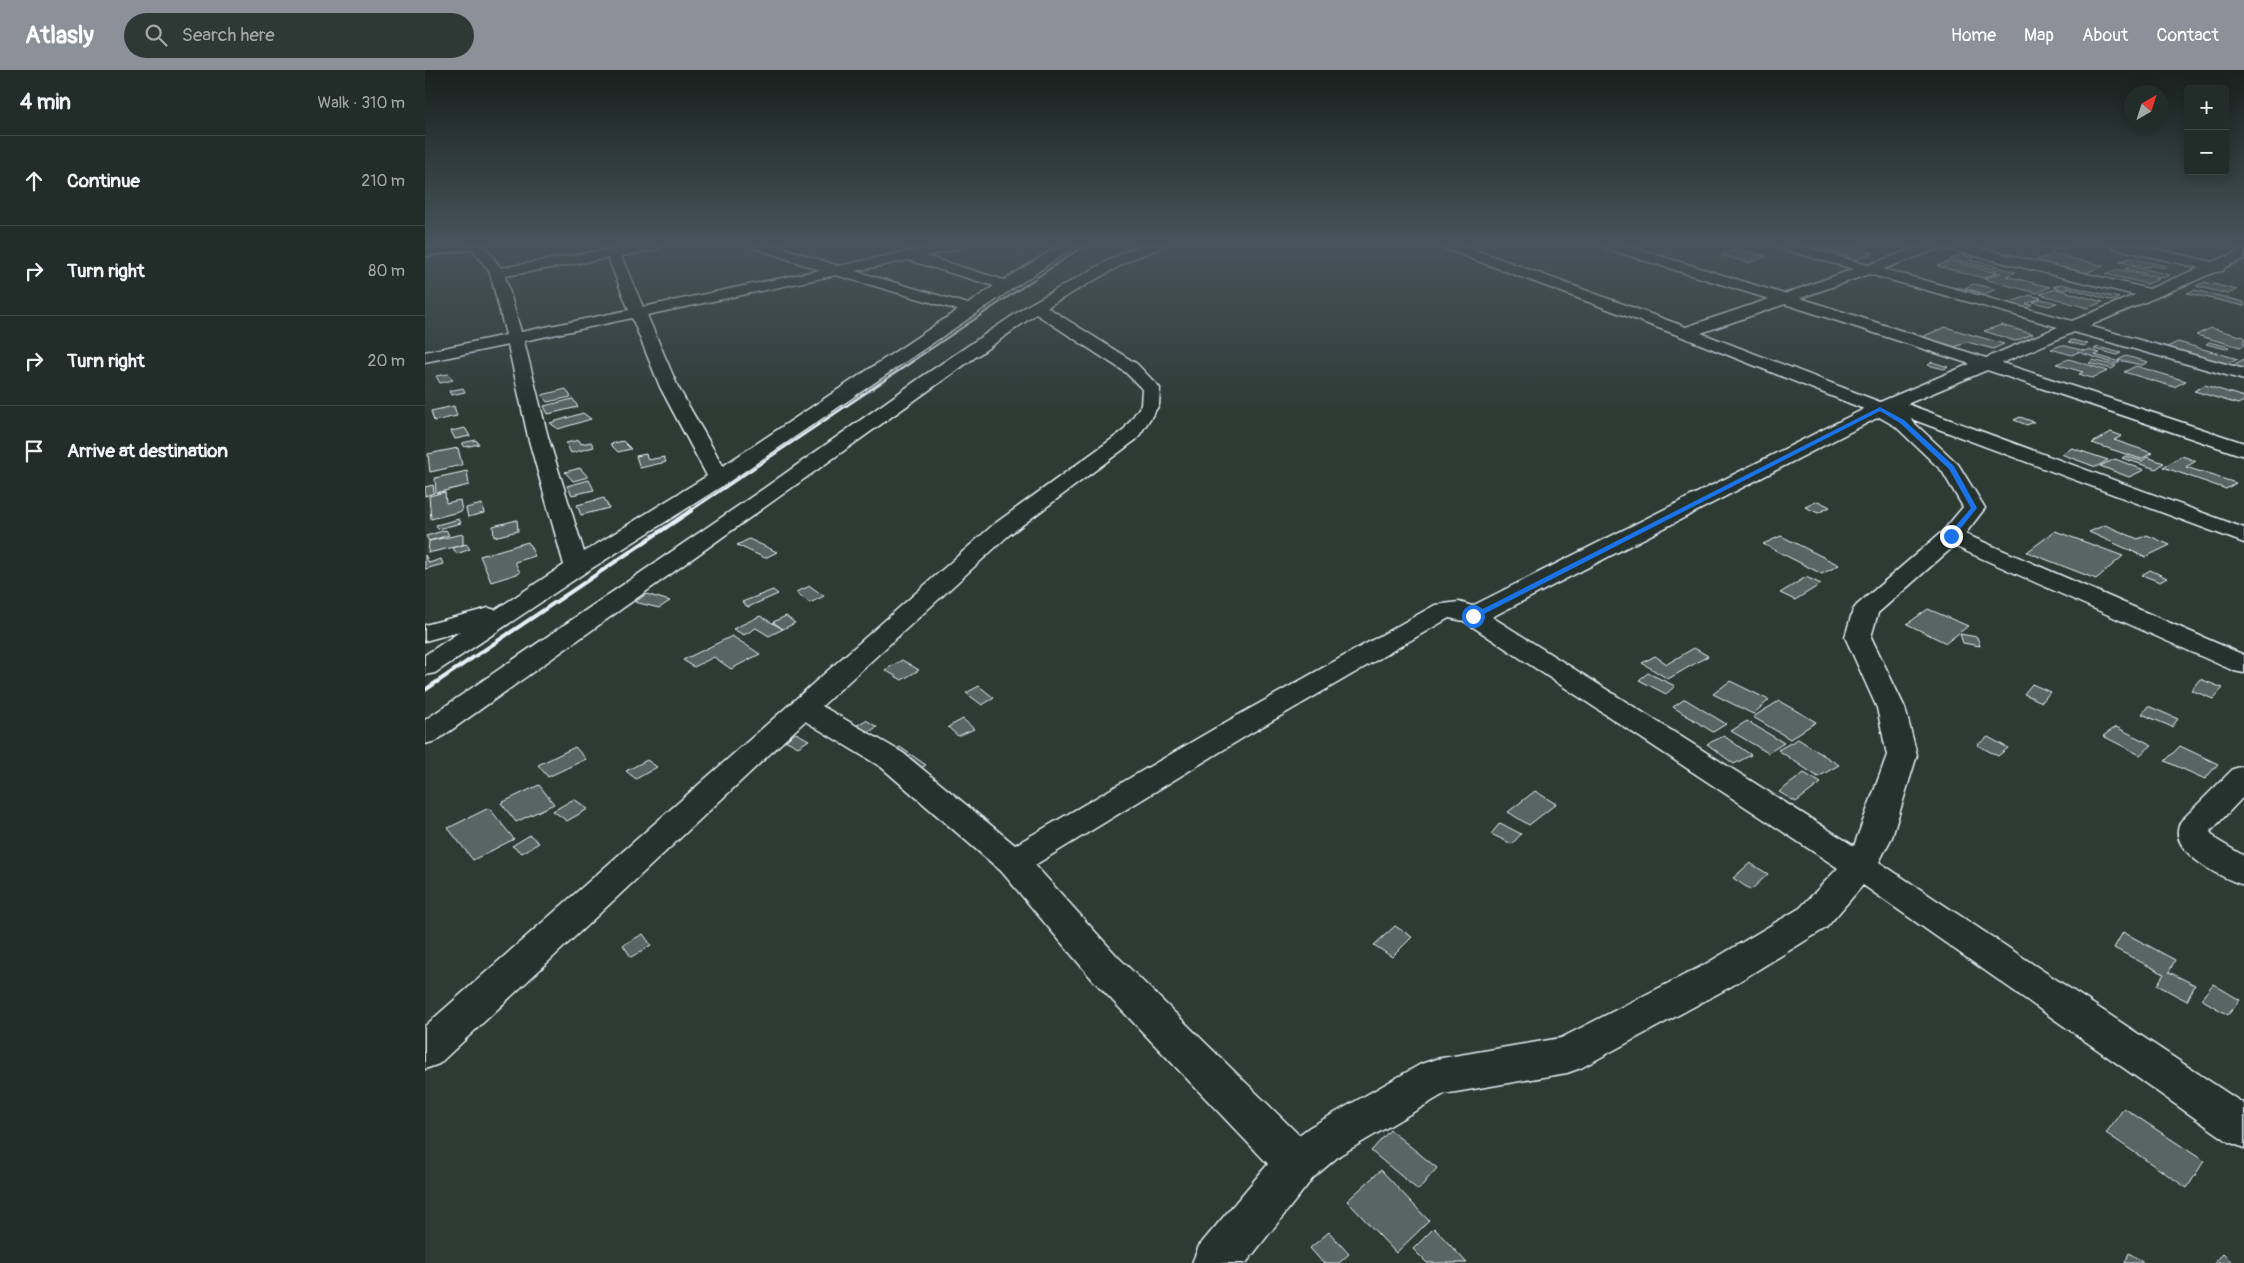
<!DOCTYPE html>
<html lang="en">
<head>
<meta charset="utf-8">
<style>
  :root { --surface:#222c28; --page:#2e3834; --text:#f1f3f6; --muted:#a2a7a8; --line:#3f4845; --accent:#8c9099 }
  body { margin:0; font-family:Pangolin,sans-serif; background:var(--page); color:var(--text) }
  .controls { position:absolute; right:15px; top:15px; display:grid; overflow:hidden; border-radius:5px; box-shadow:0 2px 12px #0003 }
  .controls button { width:45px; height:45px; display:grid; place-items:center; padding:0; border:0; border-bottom:1px solid var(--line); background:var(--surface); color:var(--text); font:25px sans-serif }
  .compass { position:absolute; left:1699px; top:15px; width:45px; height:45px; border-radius:50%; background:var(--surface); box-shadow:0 2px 12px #0003; rotate:39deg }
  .stop { position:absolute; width:15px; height:15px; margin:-11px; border:4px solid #1a73e8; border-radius:50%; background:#fff }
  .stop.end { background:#1a73e8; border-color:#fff; box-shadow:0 1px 5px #0008 }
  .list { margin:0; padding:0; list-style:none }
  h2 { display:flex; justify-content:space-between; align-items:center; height:65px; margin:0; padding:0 20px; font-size:21px }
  h2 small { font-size:16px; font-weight:400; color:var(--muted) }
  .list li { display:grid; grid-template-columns:32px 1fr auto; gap:15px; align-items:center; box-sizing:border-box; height:90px; padding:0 20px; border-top:1px solid var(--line) }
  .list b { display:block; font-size:19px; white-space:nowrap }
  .list em { font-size:16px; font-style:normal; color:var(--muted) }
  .icon { flex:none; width:28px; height:28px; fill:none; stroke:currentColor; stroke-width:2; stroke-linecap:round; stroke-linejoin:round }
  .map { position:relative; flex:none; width:1819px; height:1193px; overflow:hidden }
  header { display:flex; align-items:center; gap:30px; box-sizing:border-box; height:70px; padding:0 25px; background:var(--accent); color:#fff }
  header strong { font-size:24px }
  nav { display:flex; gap:28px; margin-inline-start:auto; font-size:18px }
  .search { width:350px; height:45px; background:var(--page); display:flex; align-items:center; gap:12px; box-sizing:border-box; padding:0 18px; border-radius:28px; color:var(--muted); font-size:19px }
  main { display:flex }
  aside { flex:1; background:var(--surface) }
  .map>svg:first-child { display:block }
  .building { fill:#596563; stroke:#e8f1f8 }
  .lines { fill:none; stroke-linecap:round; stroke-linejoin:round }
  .minor-casing { stroke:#e8f1f8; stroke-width:3 }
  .minor { fill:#26332d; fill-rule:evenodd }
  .rail-far2 { stroke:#e8f1f8; stroke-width:2 }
  .rail-far1 { stroke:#e8f1f8; stroke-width:2.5 }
  .rail { stroke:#e8f1f8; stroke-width:4 }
  .route { fill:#1a73e8 }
</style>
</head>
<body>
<header>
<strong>Atlasly</strong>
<div class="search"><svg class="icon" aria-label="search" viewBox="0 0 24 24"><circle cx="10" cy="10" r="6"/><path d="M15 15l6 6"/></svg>Search here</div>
<nav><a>Home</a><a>Map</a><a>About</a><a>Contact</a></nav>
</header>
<main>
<aside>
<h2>4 min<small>Walk · 310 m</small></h2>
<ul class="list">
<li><svg class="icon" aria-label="ahead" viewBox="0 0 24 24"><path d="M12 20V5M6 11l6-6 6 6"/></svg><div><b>Continue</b></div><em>210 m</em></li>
<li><svg class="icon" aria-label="right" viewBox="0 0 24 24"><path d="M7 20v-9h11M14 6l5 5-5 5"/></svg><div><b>Turn right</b></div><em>80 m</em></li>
<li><svg class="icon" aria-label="right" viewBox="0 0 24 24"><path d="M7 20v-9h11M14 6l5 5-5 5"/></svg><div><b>Turn right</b></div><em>20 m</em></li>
<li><svg class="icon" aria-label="arrive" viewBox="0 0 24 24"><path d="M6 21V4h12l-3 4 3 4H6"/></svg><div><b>Arrive at destination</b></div></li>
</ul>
</aside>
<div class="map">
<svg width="1819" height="1193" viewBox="0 0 1819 1193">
  <rect width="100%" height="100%" fill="#2e3b35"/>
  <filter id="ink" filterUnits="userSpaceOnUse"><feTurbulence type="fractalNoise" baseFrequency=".02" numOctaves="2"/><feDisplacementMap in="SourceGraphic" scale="10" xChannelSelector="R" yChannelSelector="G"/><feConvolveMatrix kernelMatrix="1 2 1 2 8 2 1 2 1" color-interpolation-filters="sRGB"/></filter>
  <g filter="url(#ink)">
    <path class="building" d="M 1401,175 L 1419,175 L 1449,183 L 1424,192 L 1413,189 L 1423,185 L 1401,179 L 1391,183 L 1384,181 Z
      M 1606,175 L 1637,175 L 1644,177 L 1628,181 Z
      M 1313,179 L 1341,186 L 1324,193 L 1296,185 Z
      M 1630,184 L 1679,196 L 1657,204 L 1608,191 Z
      M 1536,185 L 1549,188 L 1545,190 L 1573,196 L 1567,199 L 1525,189 Z
      M 1704,188 L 1742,196 L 1738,198 L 1726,195 L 1724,197 L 1694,192 Z
      M 1525,191 L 1572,203 L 1558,208 L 1512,196 Z
      M 1707,196 L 1745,205 L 1738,208 L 1700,199 Z
      M 1575,198 L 1591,202 L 1581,206 L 1625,217 L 1612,223 L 1559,209 L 1576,203 L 1568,201 Z
      M 1692,199 L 1734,209 L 1722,214 L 1680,204 Z
      M 1780,212 L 1812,220 L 1803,224 L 1771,216 Z
      M 1549,214 L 1571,219 L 1561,224 L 1540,218 Z
      M 1636,214 L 1694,228 L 1688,231 L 1644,218 L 1640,220 L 1628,217 Z
      M 1532,217 L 1556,223 L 1550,226 L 1526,221 Z
      M 1631,219 L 1678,232 L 1662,238 L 1615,224 Z
      M 1770,220 L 1819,232 L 1819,236 L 1762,223 Z
      M 1605,225 L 1616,228 L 1601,234 L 1607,235 L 1598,239 L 1581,234 Z
      M 1616,229 L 1632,233 L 1624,236 L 1608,232 Z
      M 1576,255 L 1608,264 L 1590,271 L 1559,261 Z
      M 1520,257 L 1579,274 L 1568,279 L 1542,272 L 1530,277 L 1497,267 Z
      M 1786,258 L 1819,267 L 1819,275 L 1815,277 L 1771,265 Z
      M 1647,270 L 1663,274 L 1659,276 L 1643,272 Z
      M 1753,272 L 1813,289 L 1802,294 L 1742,277 Z
      M 1784,272 L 1804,277 L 1801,279 L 1781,274 Z
      M 1637,275 L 1660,281 L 1664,280 L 1675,283 L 1670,285 L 1695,292 L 1691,294 L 1653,282 L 1647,285 L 1626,279 Z
      M 1673,277 L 1696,283 L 1692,285 L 1669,279 Z
      M 1701,286 L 1723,292 L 1717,295 L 1693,290 Z
      M 1644,289 L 1683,301 L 1667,308 L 1654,304 L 1658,302 L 1631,294 Z
      M 1819,289 L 1819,301 L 1803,298 Z
      M 1668,290 L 1691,296 L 1687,299 L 1664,293 Z
      M 1507,292 L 1523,297 L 1519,299 L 1503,295 Z
      M 1711,296 L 1761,311 L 1749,317 L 1699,302 Z
      M 23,304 L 28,310 L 15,313 L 11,306 Z
      M 1780,315 L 1819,327 L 1819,331 L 1813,334 L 1769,321 Z
      M 38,318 L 40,322 L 26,325 L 24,321 Z
      M 141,319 L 146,327 L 122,332 L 117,325 Z
      M 148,329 L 153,337 L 123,344 L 119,336 Z
      M 29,336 L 32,346 L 9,351 L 6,341 Z
      M 158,343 L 166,349 L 133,359 L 125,353 Z
      M 1595,347 L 1609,352 L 1602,355 L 1589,350 Z
      M 40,358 L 45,366 L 30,369 L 26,361 Z
      M 1686,362 L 1697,366 L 1689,370 L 1727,383 L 1716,389 L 1667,373 Z
      M 51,370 L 54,374 L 40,377 L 37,373 Z
      M 154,370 L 156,374 L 166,372 L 169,377 L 146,383 L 141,373 Z
      M 198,371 L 206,379 L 193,382 L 185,374 Z
      M 33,378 L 37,395 L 5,402 L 3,384 Z
      M 1647,378 L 1683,390 L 1671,397 L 1636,384 Z
      M 221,384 L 223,390 L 239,387 L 241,392 L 215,398 L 211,386 Z
      M 1700,386 L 1717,391 L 1722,387 L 1739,393 L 1731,399 L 1697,388 Z
      M 1757,386 L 1771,391 L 1761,397 L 1811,413 L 1801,419 L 1738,397 Z
      M 1690,389 L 1719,400 L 1704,407 L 1675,396 Z
      M 155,398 L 163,407 L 148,411 L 140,402 Z
      M 42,401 L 44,415 L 11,423 L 10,408 Z
      M 164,410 L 169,420 L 147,425 L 142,416 Z
      M 8,415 L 9,423 L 0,426 L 0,417 Z
      M 20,422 L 21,433 L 35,430 L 37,441 L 6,449 L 4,426 Z
      M 179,428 L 184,438 L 156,445 L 152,435 Z
      M 1393,431 L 1405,437 L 1393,443 L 1380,437 Z
      M 57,434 L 59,443 L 43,447 L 41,438 Z
      M 34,449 L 36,453 L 13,459 L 11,455 Z
      M 92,450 L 93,461 L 69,467 L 68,456 Z
      M 1680,455 L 1713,469 L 1722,465 L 1745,475 L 1720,487 L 1664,462 Z
      M 21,460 L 24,465 L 4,471 L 1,466 Z
      M 1630,461 L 1698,486 L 1671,509 L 1602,482 Z
      M 38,464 L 38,475 L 3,483 L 4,471 Z
      M 1356,466 L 1414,495 L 1397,504 L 1338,474 Z
      M 324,469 L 352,482 L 340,488 L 312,475 Z
      M 103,472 L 110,486 L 90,492 L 95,503 L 66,512 L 55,486 Z
      M 41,474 L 45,479 L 32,484 L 28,478 Z
      M 0,485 L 4,493 L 16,489 L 18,494 L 0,499 Z
      M 1725,500 L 1742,508 L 1735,512 L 1717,505 Z
      M 1381,507 L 1396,514 L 1370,530 L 1355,523 Z
      M 385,516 L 399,526 L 385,533 L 371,522 Z
      M 348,520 L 353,524 L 323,537 L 317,532 Z
      M 221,524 L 245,531 L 234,538 L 210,532 Z
      M 1503,539 L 1543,556 L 1521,573 L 1482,554 Z
      M 335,546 L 358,559 L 344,566 L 331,558 L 319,565 L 308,559 Z
      M 361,546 L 370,553 L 358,559 L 348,552 Z
      M 1535,564 L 1552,567 L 1555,576 L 1538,573 Z
      M 307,566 L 335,584 L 306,599 L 289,587 L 269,597 L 258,590 Z
      M 1269,578 L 1283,586 L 1243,609 L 1217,593 L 1230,586 L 1242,594 Z
      M 477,590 L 494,600 L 477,610 L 460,600 Z
      M 1223,603 L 1250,616 L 1241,624 L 1214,610 Z
      M 1775,609 L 1798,618 L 1788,629 L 1766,620 Z
      M 1305,611 L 1344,630 L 1328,644 L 1288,624 Z
      M 1607,614 L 1625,622 L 1617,632 L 1599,624 Z
      M 554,616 L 569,628 L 557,635 L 541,623 Z
      M 1260,629 L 1301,654 L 1288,662 L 1248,637 Z
      M 1354,631 L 1391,652 L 1365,669 L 1328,647 Z
      M 1723,636 L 1753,649 L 1747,657 L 1717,644 Z
      M 538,649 L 549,659 L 533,666 L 523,657 Z
      M 441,650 L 452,657 L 437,666 L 426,659 Z
      M 1322,651 L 1359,673 L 1343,683 L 1306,661 Z
      M 1691,657 L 1727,675 L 1715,685 L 1678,666 Z
      M 371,663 L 384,670 L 373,677 L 360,670 Z
      M 1299,666 L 1326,685 L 1309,694 L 1282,674 Z
      M 1563,667 L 1583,678 L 1573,686 L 1552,675 Z
      M 1373,669 L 1414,695 L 1393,707 L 1353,680 Z
      M 1755,676 L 1793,694 L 1780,709 L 1740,691 Z
      M 150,677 L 161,689 L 123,707 L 113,695 Z
      M 475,677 L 501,695 L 488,703 L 462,684 Z
      M 222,690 L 232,697 L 211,709 L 201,701 Z
      M 1379,703 L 1396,713 L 1371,732 L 1354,722 Z
      M 114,715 L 129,734 L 91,752 L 76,733 Z
      M 1110,721 L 1131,734 L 1104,755 L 1083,742 Z
      M 149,729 L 163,739 L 142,751 L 128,741 Z
      M 64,738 L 89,769 L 48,790 L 23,758 Z
      M 1075,753 L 1096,764 L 1087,774 L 1066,764 Z
      M 105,765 L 114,773 L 97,783 L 87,776 Z
      M 1325,793 L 1343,804 L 1326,820 L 1308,808 Z
      M 970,856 L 987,867 L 967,887 L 949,875 Z
      M 1698,862 L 1750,890 L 1744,902 L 1770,915 L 1762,931 L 1732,915 L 1739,904 L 1689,878 Z
      M 218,864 L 226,875 L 206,887 L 198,875 Z
      M 1788,914 L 1815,930 L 1803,945 L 1776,929 Z
      M 1699,1038 L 1779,1091 L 1762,1118 L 1681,1063 Z
      M 965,1060 L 1012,1098 L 993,1120 L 946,1081 Z
      M 956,1100 L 1004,1151 L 971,1183 L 922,1131 Z
      M 1009,1158 L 1042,1193 L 1002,1193 L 988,1179 Z
      M 904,1162 L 924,1184 L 914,1193 L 898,1193 L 885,1178 Z
      M 1704,1183 L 1719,1193 L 1700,1193 Z
      M 1798,1184 L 1808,1193 L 1789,1193 Z"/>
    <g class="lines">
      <defs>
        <path id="minor" d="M 18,175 L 59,175 L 76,198 L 207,175 L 240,175 L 233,179 L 196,186 L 218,237 L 395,200 L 330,178 L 328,175 L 350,175 L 413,196 L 513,175 L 541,175 L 539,178 L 500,186 L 579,210 L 635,175 L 652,175 L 302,413 L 161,502 L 10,603 L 0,605 L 0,585 L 36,561 L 0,571 L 0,555 L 64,538 L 70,540 L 139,495 L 103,367 L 83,275 L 0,292 L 0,282 L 81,265 L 65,203 L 48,179 L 0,186 L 0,178 ZM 183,188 L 204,240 L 96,262 L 80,206 ZM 483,190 L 569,216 L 543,234 L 430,201 ZM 411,205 L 533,240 L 298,396 L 253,317 L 222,245 ZM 207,248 L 235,317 L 282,406 L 159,482 L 123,367 L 99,271 Z
          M 718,175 L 738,175 L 736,178 L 707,189 L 622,237 L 712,294 L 735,318 L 734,335 L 712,369 L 584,465 L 397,636 L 478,683 L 590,775 L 801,652 L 1010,535 L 1034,532 L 1047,536 L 1439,339 L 1255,266 L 1018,178 L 1016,175 L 1037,175 L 1261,257 L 1344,229 L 1179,178 L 1177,175 L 1200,175 L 1359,224 L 1429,199 L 1353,178 L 1351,175 L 1374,175 L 1443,195 L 1499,175 L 1542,175 L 1724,219 L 1774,198 L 1689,178 L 1687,175 L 1713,175 L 1787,192 L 1819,180 L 1819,189 L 1800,197 L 1798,201 L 1790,202 L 1664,256 L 1819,299 L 1819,310 L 1649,262 L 1577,293 L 1819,373 L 1819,386 L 1562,300 L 1482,334 L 1819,458 L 1819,473 L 1484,348 L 1533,394 L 1560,438 L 1540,464 L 1819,585 L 1819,603 L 1809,601 L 1529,476 L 1453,543 L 1446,567 L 1480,638 L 1492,685 L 1467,767 L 1454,792 L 1819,1034 L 1819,1078 L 1804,1072 L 1438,815 L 1401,858 L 1305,917 L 1156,998 L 1142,1003 L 1019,1024 L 915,1085 L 888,1108 L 821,1193 L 767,1193 L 774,1176 L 843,1094 L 667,909 L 576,801 L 456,697 L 380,651 L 14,994 L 0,999 L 0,956 L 568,455 L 698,361 L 716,335 L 717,319 L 700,302 L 611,244 L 11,671 L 0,674 L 0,650 L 338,419 L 495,308 L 605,234 L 697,183 ZM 1518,177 L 1519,178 L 1710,225 L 1647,251 L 1458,199 ZM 1444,204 L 1633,257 L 1561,288 L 1375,228 ZM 1360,234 L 1545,294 L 1455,332 L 1276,263 ZM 1454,347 L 1470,356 L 1517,401 L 1538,437 L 1518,461 L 1432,535 L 1428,540 L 1420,567 L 1452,638 L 1462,685 L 1429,776 L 1067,547 ZM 1024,548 L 1039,551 L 1413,798 L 1375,838 L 1279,895 L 1136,968 L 1011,989 L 996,994 L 885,1057 L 874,1065 L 693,887 L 610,795 L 821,666 Z
          M 1819,696 L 1819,726 L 1785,762 L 1792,770 L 1819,786 L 1819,815 C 1796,808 1739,780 1756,751 L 1808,699 Z"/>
      </defs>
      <use href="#minor" class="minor-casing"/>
      <use href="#minor" class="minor"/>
      <path class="rail-far2" d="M 486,292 L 660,175"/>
      <path class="rail-far1" d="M 265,441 L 488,291"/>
      <path class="rail" d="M 0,620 L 267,440"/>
    </g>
  </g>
  <linearGradient id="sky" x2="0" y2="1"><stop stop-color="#19201d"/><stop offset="0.51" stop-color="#46555c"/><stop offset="1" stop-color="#46555c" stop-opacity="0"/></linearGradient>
  <rect width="1819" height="342" fill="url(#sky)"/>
  <path class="route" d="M 1455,337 L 1479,350 L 1529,396 L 1552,438 L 1528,468 L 1522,466 L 1546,438 L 1524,399 L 1475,353 L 1455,341 L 1051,548 L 1044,546 Z"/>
</svg>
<div class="controls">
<button>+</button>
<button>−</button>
</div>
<svg class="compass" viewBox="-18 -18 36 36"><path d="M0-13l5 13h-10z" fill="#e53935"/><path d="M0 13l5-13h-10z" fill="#a2a7a8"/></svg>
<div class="stop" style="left:1048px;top:546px"></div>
<div class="stop end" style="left:1526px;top:466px"></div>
</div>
</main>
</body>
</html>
